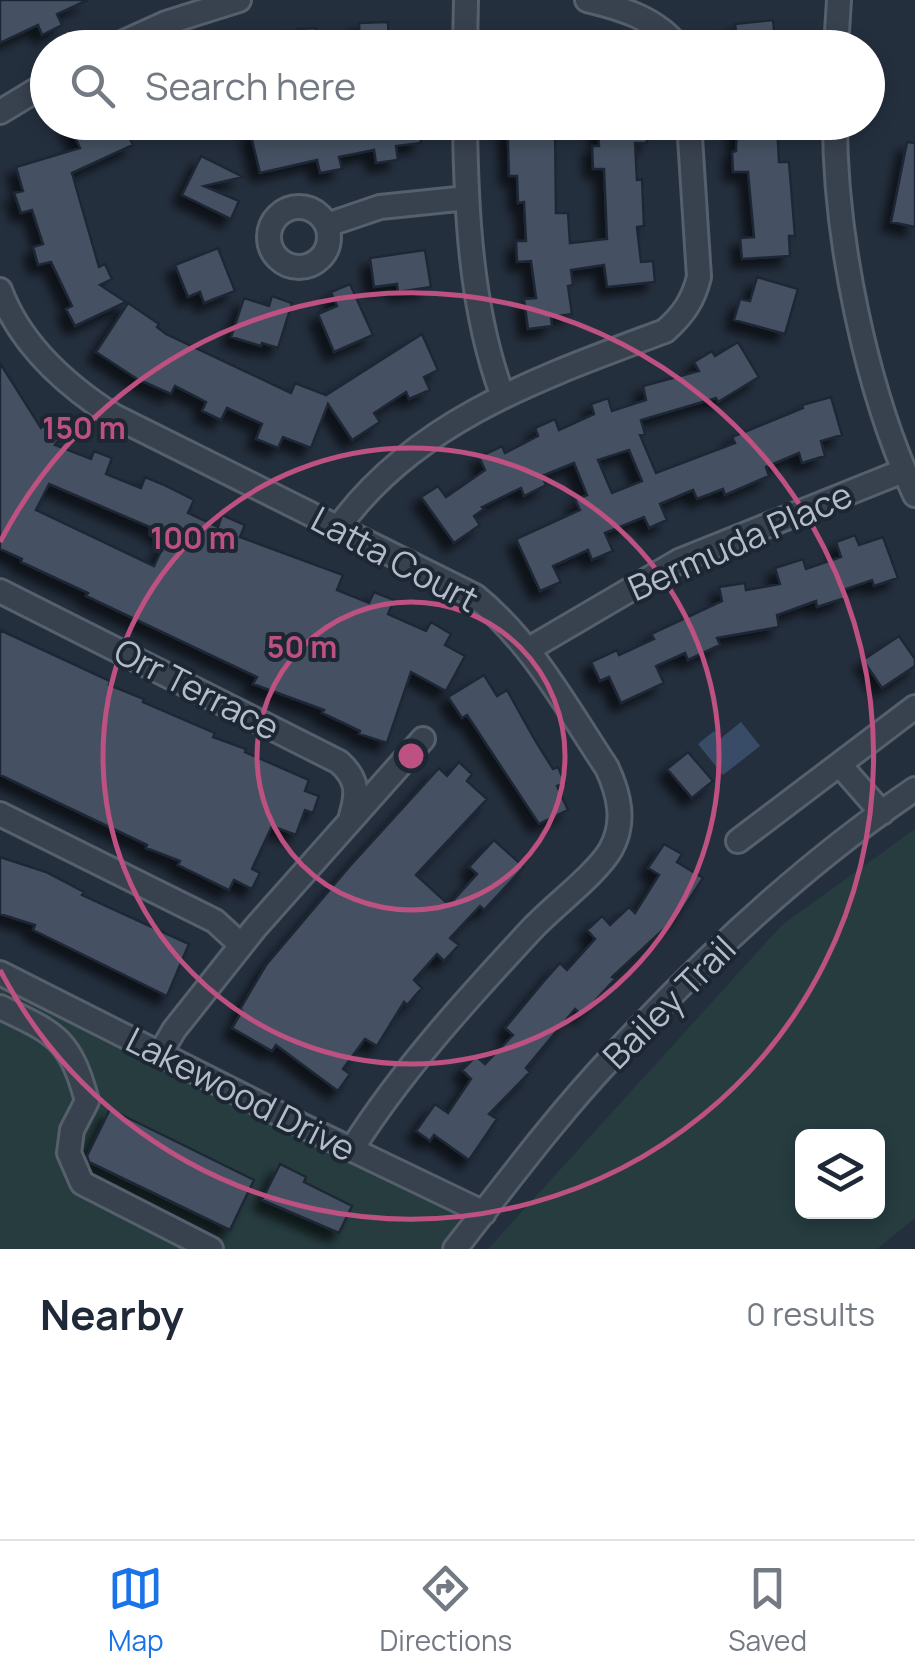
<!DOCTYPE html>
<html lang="en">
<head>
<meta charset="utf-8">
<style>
  :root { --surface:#fff; --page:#f2f2f3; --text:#1f2937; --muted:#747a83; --line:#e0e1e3; --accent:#1a73e8 }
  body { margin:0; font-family:Manrope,sans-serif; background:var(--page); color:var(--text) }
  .controls { position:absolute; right:30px; bottom:30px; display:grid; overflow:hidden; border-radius:15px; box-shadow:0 5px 15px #0003 }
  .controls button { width:90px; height:90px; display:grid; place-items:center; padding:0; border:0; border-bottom:2px solid var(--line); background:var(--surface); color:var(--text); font:50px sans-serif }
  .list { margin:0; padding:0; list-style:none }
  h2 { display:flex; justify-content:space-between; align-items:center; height:130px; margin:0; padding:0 40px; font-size:42px }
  h2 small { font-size:32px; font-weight:400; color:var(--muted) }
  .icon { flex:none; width:55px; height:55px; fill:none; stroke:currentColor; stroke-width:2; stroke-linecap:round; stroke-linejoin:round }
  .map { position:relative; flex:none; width:915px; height:1249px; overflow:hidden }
  .search { position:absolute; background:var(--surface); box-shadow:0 5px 15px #0003; left:30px; right:30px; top:30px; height:110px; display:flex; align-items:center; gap:25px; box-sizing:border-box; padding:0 35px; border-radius:55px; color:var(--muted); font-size:38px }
  .sheet { height:290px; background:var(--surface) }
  nav { display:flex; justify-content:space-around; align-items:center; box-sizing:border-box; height:140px; border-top:2px solid var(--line); background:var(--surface); font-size:28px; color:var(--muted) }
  nav a { display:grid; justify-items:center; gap:5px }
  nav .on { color:var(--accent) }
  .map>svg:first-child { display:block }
  .green { fill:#263c3f; fill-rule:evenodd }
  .water { fill:#394c67 }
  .building { fill:#455162; stroke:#1f2835; stroke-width:2.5; fill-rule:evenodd; filter:url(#shadow) }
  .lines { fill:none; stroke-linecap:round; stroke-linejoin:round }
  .minor-casing { stroke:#565f6c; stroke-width:28 }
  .minor { stroke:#38414e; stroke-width:22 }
  .ring { fill:none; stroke:#bd5182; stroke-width:5 }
  .labels { text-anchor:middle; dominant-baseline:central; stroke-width:8; stroke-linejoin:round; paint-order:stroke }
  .street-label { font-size:35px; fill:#b4bcc9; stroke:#1d2633 }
  .centre { fill:#bd5182; stroke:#1d2633; stroke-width:5 }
  .ring-label { font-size:30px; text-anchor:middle; font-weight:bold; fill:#bd5182; stroke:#1d2633; stroke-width:8; stroke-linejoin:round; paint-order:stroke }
</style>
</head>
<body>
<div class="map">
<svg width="915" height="1249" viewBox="0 0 915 1249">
  <defs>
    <filter id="shadow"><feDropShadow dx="-9" dy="9" stdDeviation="5" flood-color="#0009"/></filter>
  </defs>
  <rect width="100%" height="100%" fill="#242f3e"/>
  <path class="green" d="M 915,829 L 915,1218 L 877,1249 L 488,1249 L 782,925 ZM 802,1136 L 878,1136 L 878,1212 L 802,1212 Z
    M 0,971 L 473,1209 L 440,1249 L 0,1249 Z"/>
  <path class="water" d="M 741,722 L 760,746 L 723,775 L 698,744 L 714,731 L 720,739 Z"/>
  <path class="building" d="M 0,0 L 88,0 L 57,14 L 62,25 L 42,35 L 38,25 L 0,43 Z
    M 773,20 L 776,48 L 738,48 L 735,24 Z
    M 388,22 L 389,48 L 360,48 L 359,23 Z
    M 316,28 L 318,48 L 300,48 L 298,29 Z
    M 510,32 L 531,32 L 531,48 L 510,48 Z
    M 68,122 L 122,122 L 133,145 L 72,173 L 99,267 L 105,264 L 112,279 L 100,285 L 126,302 L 75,326 L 66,309 L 72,306 L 51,262 L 38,265 L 33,247 L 43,244 L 32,210 L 21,213 L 14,193 L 23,191 L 16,167 L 80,148 Z
    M 289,122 L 296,122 L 298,129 L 328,122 L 418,122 L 421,143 L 396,146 L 398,160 L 376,163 L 374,150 L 339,157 L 342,169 L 320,173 L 317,160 L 260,173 L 250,132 Z
    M 519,122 L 555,122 L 556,213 L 568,213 L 570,243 L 607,239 L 604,169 L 593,169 L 592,146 L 599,146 L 598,124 L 646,122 L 647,143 L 635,143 L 637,180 L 642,179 L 644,226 L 637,227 L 641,262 L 653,261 L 655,282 L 607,287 L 604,265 L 571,270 L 573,285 L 568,286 L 572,314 L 551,317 L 552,326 L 528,329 L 524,299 L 536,298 L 531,261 L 517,262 L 516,241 L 526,241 L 524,202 L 518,203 L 517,176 L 509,176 L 508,145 L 507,124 Z
    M 737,122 L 777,122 L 779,162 L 789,162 L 795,236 L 789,236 L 790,256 L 742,259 L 740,238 L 754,237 L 748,172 L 733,172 L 732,152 L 736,151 Z
    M 907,142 L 915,143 L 915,227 L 891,222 Z
    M 201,156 L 243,177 L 204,186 L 239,201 L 231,219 L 182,195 Z
    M 218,248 L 235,291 L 204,303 L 200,292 L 188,297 L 175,265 Z
    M 425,250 L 431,287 L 398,292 L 397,284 L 374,287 L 370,258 Z
    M 757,277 L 798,289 L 785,334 L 734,320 L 740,299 L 750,301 Z
    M 350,284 L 373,335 L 334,352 L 318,314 L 337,306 L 331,292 Z
    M 272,296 L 292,303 L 278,348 L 262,343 L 261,346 L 231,337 L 244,298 L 269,306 Z
    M 128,303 L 159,324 L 157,327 L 166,334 L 291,393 L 295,383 L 326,395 L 422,334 L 438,370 L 424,377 L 430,390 L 409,399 L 406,392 L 374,413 L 380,422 L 352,440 L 328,404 L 311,448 L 283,437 L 278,448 L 256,439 L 262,424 L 227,408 L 221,420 L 202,411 L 206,402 L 175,386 L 171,394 L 137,379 L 96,352 Z
    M 738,342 L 759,377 L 718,402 L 716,398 L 641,420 L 645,434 L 640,435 L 656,473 L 735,443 L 732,437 L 803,408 L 802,405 L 831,397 L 842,435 L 821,441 L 825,456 L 802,463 L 799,453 L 766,467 L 769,476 L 725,495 L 723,489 L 697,499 L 693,490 L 660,504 L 667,520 L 649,528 L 644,517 L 605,533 L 613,551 L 592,560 L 588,550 L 553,566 L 561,582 L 540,591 L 516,539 L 580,510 L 575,500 L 587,495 L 574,463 L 542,476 L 546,485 L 524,496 L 521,488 L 482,507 L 484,509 L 474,516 L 480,525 L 454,543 L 421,497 L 438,486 L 446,497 L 485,470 L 479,457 L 502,446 L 505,453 L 538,436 L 535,428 L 555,419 L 559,430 L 594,414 L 591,404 L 608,398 L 612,411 L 646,400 L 643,386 L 699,371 L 694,362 L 712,351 L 715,356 ZM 629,450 L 642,481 L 612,493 L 598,460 Z
    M 0,363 L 41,428 L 47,421 L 64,433 L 55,445 L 91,459 L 94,451 L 112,458 L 106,474 L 141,488 L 145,477 L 162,484 L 194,500 L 188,513 L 218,527 L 222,515 L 245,525 L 240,537 L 343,575 L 337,590 L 369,603 L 374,592 L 394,600 L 388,614 L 426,631 L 431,622 L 451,634 L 445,645 L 465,656 L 446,691 L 411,672 L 387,743 L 359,734 L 360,731 L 322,713 L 324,710 L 253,684 L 257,677 L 86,596 L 88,593 L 21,562 L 22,559 L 0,549 ZM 49,484 L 157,530 L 155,533 L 167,538 L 154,566 L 36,510 Z
    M 855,535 L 859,545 L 883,537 L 898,578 L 874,586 L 872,580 L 843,590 L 845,598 L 817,607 L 816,601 L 777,615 L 779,627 L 717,638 L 720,645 L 688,660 L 685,653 L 656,666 L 664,683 L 621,703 L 609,677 L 600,681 L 591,662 L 617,650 L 619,655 L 654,639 L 651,634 L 722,601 L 719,587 L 745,583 L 746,590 L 780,584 L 775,568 L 803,559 L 806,569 L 841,557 L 836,542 Z
    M 0,630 L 110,681 L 109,685 L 144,699 L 143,702 L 215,733 L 213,737 L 246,749 L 245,752 L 309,780 L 305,791 L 319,796 L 313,813 L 305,810 L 296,835 L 272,826 L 252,869 L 260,873 L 252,889 L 234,880 L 229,890 L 178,865 L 180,861 L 146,848 L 147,845 L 0,775 Z
    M 899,636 L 915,659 L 915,666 L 882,688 L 863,660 Z
    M 484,675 L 497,696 L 507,690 L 535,740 L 553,769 L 558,767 L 565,783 L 557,786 L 568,810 L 539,824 L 467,715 L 462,718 L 448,697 Z
    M 688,752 L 713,781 L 692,798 L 667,769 Z
    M 459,762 L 472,774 L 467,781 L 487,799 L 416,875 L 449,905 L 477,874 L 469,867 L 494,840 L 524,867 L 484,910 L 480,906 L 450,938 L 459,945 L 444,961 L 437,954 L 414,980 L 422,988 L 407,1005 L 404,1002 L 377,1046 L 365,1039 L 343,1069 L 350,1074 L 338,1091 L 276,1045 L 272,1051 L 232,1028 L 242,1011 L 240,1009 L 266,965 L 349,867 L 439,768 L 447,776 Z
    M 664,844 L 682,854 L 677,862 L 703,878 L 679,915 L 612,977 L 615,979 L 582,1015 L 575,1009 L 526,1068 L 530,1072 L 489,1114 L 497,1119 L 469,1160 L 434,1135 L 430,1141 L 416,1131 L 435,1104 L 448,1113 L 471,1079 L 462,1070 L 476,1056 L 485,1064 L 513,1035 L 505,1028 L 544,981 L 560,963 L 567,970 L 595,939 L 587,930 L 602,916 L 610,925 L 629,907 L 635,913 L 659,875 L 648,868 Z
    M 0,857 L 46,872 L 84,892 L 82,895 L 189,944 L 167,996 L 33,930 L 35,925 L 0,914 Z
    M 110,1109 L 254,1180 L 230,1230 L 89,1162 L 87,1156 Z
    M 280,1164 L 306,1177 L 304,1182 L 352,1206 L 339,1233 L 262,1200 Z"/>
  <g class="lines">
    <defs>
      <path id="minor" d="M 587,0 C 621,8 658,19 679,48
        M 111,48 L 166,23 L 239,0
        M 465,48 L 466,0
        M 836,48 L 839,0
        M 0,112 L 48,83
        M 465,122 C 466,212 471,310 502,394
        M 835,122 C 835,239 866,390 915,495
        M269 237a30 30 0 1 1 60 0a30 30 0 1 1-60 0Z
        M 327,225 L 380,207 L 467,198
        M 0,290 C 20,344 67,386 114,416 L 475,596 C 532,642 567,708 607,768 C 619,794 626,822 611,849 C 597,874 552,907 531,930 C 467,999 402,1070 352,1149
        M 338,528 C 416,419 545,376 665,331 C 683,315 693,301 699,277 L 689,122
        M 0,591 L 339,762 C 358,779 358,793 351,816
        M 529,649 L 679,561 L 903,471
        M 840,765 L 882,813
        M 0,814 L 215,921 L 241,945
        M 738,841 L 915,707
        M 0,973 L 301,1125 L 484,1213
        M 0,1007 C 56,1034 70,1038 87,1101 L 72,1130 L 69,1153 L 82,1183 L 211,1249
        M 160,1054 L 174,1030 L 255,928 L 423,739
        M 455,1249 C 506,1184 557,1115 614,1055 C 704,958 805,863 915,789"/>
    </defs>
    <use href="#minor" class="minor-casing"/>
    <use href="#minor" class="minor"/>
  </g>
  <g class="ring">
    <circle cx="411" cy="756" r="154"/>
    <circle cx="411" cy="756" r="308"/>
    <path d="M0 542A463 463 0 1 1 0 970"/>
  </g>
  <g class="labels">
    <g class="street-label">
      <text transform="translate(740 541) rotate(-24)">Bermuda Place</text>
      <text transform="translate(395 559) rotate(28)">Latta Court</text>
      <text transform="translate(197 689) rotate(27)">Orr Terrace</text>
      <text transform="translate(669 1002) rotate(-45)">Bailey Trail</text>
      <text transform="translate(241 1094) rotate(27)">Lakewood Drive</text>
    </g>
  </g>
  <circle cx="411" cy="756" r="15" class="centre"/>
  <g class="ring-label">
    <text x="84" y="439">150 m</text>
    <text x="193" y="549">100 m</text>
    <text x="302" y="658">50 m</text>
  </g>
</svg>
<div class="controls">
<button><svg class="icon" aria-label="layers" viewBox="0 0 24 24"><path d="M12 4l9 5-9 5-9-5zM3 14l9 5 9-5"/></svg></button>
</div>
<div class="search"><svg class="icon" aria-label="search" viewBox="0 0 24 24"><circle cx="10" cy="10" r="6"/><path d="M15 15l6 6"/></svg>Search here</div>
</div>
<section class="sheet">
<h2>Nearby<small>0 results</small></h2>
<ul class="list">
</ul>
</section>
<nav>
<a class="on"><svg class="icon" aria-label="map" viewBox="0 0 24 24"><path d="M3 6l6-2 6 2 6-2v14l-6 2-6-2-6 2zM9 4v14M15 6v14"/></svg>Map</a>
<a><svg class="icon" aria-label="directions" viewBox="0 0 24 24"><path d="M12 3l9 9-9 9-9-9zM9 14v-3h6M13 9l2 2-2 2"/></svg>Directions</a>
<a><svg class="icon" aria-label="saved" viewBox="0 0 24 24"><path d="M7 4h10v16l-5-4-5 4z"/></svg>Saved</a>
</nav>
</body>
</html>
